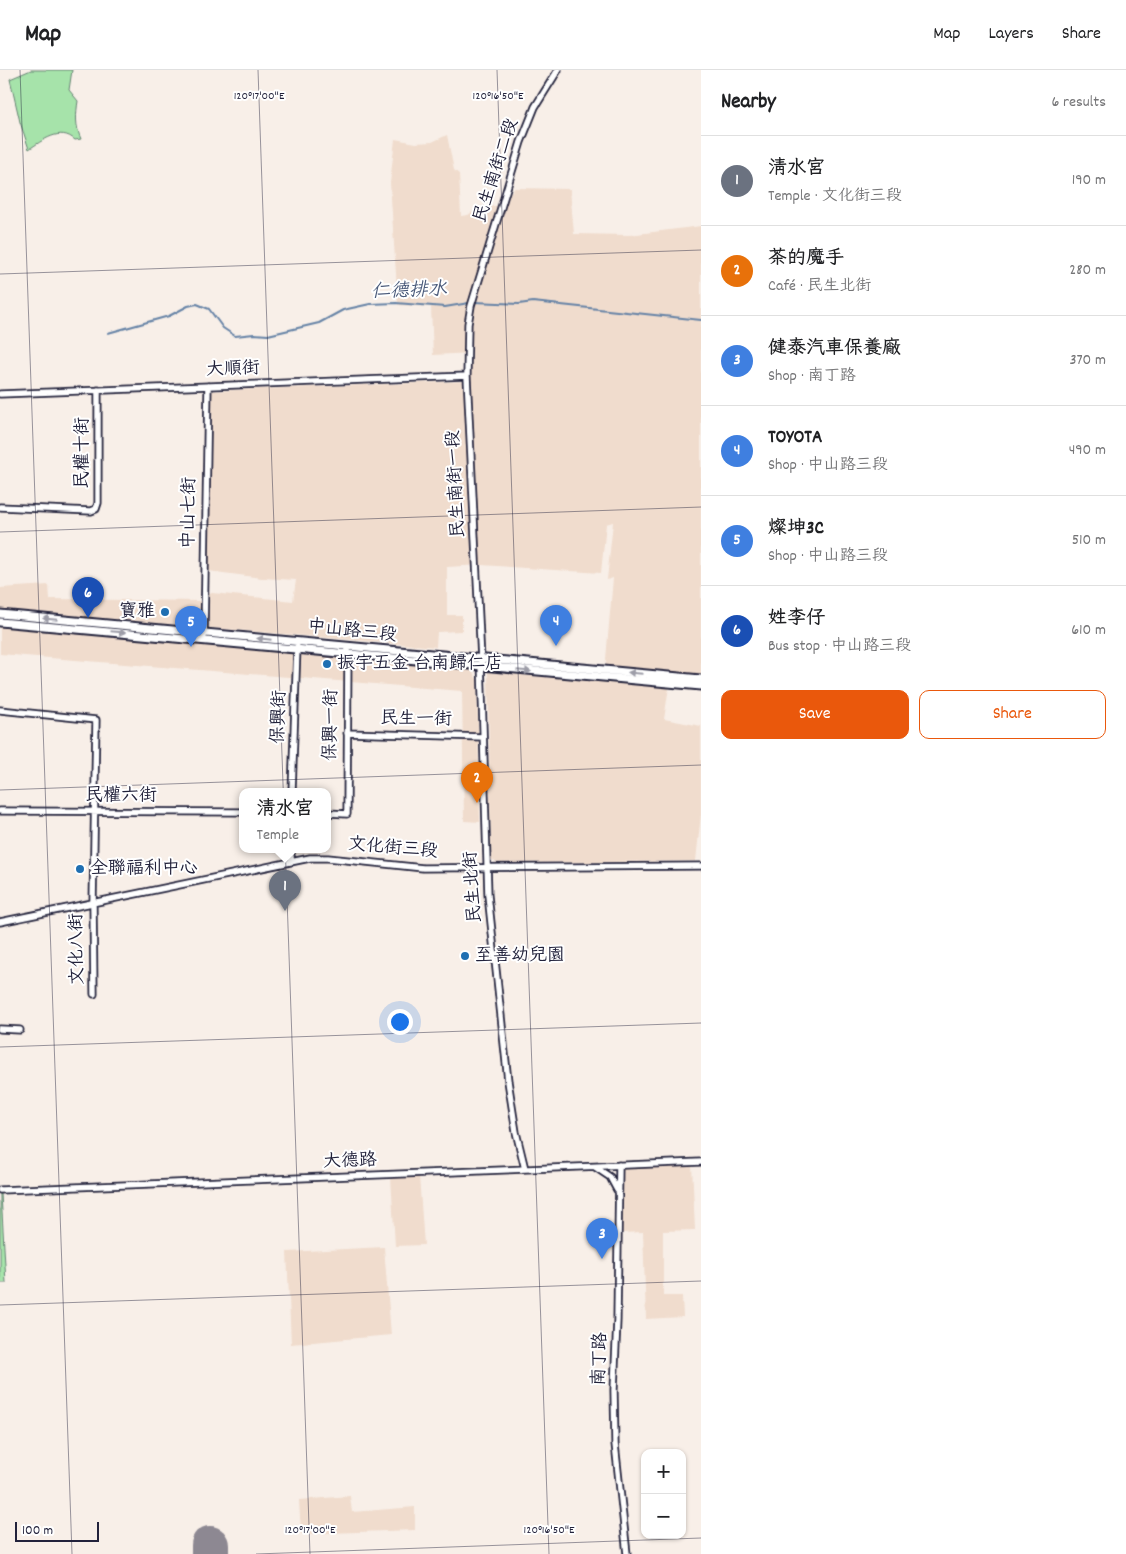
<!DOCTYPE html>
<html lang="en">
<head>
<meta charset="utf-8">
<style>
  :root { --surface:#fff; --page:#f6f6f6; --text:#202124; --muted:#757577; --line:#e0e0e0; --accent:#ea580c }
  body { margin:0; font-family:Dekko,"LXGW WenKai TC",sans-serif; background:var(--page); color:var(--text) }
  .controls { position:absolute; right:15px; bottom:15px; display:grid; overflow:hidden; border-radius:10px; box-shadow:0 1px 4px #0004 }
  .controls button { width:45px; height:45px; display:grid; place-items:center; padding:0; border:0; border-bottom:1px solid var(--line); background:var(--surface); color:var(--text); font:25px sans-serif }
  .scale { position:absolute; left:15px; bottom:12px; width:84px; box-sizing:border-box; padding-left:5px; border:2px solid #22223b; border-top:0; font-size:14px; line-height:18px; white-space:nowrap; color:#22223b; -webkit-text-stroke:4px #fff; paint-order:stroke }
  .you { position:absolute; left:399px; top:951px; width:18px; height:18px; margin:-12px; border:4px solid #fff; border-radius:50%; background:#1a73e8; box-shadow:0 0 0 8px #1a73e833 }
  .badge { display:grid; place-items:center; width:32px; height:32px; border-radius:50%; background:var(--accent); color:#fff; font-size:16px; font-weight:700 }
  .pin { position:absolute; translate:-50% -41px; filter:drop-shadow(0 1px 2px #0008) }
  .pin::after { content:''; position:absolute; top:26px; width:18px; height:15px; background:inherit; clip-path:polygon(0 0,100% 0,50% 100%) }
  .popup { position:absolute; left:239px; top:718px; width:92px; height:65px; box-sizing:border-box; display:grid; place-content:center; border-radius:10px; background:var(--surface); filter:drop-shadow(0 1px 4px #0005); font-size:16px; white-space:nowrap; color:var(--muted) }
  .popup b { font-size:19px; color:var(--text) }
  .popup::after { content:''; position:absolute; left:50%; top:100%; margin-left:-10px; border:10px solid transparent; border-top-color:var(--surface) }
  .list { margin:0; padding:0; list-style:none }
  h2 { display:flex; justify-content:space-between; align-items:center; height:65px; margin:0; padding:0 20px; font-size:21px }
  h2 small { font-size:16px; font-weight:400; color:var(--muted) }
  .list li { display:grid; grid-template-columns:32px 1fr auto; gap:15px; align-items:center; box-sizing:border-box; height:90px; padding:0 20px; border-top:1px solid var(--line) }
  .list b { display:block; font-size:19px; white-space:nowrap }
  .list p { margin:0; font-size:16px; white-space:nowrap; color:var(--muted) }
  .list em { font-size:16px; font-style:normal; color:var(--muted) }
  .actions { display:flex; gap:10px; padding:15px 20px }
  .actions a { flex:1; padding:11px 0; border:1px solid var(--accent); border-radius:10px; text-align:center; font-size:18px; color:var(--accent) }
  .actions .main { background:var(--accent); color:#fff }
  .map { position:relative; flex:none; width:701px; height:1484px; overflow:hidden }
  header { display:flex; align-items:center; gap:30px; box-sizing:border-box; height:70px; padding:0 25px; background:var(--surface); border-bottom:1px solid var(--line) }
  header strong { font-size:24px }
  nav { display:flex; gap:28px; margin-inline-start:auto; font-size:18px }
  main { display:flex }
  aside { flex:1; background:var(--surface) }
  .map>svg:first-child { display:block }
  .built { fill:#f0dccd }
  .green { fill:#a6e3aa; stroke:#648272 }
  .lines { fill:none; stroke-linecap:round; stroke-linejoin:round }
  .stream { stroke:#6683a6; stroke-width:2 }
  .runway { stroke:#8d8892; stroke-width:38 }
  .minor-casing { stroke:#22223b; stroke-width:9 }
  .major-casing { stroke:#22223b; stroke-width:11 }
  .minor { stroke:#fff; stroke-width:5.5 }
  .major { stroke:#fff; stroke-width:7 }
  .oneway { fill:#9c9ca7 }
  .ticks { fill:none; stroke:#22223b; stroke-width:1; stroke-opacity:0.45 }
  .poi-dot { fill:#1f6fb2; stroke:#fff; stroke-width:2 }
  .labels { text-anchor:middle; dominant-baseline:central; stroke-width:4; stroke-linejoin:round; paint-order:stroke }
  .street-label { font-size:18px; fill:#22223b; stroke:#fff }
  .poi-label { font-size:18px; fill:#22223b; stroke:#fff; text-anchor:start }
  .water-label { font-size:19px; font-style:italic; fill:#4a5a7a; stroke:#fff }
  .ticks-label { font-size:12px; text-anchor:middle; fill:#22223b; stroke:#fff; stroke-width:4; stroke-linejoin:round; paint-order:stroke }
</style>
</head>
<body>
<header>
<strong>Map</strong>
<nav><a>Map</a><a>Layers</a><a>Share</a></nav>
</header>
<main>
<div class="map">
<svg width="701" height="1484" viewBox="0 0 701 1484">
  <rect width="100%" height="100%" fill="#f8efe8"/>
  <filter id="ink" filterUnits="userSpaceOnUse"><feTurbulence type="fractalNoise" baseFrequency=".02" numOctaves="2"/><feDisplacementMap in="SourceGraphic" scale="10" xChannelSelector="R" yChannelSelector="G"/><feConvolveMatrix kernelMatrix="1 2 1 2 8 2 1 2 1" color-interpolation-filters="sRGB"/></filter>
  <g filter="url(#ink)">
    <path class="built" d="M 447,65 L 454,100 L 459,104 L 461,146 L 468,145 L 481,136 L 496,136 L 515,118 L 570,119 L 574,164 L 629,165 L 701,156 L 701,620 L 669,617 L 664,649 L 701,656 L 701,744 L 696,791 L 497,793 L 491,789 L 488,602 L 604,612 L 613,508 L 607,510 L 613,452 L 606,454 L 601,503 L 481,495 L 447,497 L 447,545 L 462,545 L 462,561 L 437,562 L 436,577 L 0,540 L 0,518 L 49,515 L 50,529 L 202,531 L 202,522 L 293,531 L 296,510 L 262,508 L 208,501 L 208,414 L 212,321 L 470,311 L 472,283 L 433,285 L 431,237 L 398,235 L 390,113 L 395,69 L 416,73 L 432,72 Z
      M 0,556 L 470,599 L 477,609 L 480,752 L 464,751 L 462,621 L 0,584 Z
      M 692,1094 L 695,1160 L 663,1161 L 663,1226 L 682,1226 L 683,1247 L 646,1249 L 643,1162 L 622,1163 L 622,1097 Z
      M 419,1106 L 424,1175 L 395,1176 L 391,1107 Z
      M 384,1177 L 391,1265 L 291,1274 L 287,1182 Z
      M 350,1426 L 352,1442 L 415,1437 L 415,1460 L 301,1464 L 299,1430 Z"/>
    <path class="green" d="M 31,0 L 72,0 L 69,20 L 78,31 C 76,44 75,56 81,69 L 75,70 C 60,56 42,71 29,79 L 20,52 L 10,9 Z
      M 0,1124 L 1,1124 L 6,1213 L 0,1213 Z"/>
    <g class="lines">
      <path class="stream" d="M 474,232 L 519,234 L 533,232 L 701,250
        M 108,263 L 169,246 L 188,236 L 197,234 L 209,239 L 223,258 L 235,266 L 254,264 L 268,265 L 319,253 L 343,240 L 370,234 L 396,233 L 445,237 L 469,233"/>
      <path class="runway" d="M 210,1475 L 210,1484"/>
      <defs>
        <path id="minor" d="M 0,324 L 467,306
          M 0,437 L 91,441 L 96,439 L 98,433 L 98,320
          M 204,566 L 208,316
          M 0,640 L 96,650 L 93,833 L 94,924
          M 347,663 L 483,667
          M 292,722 L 297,577
          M 0,741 L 242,742
          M 328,743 L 347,744 L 348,577
          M 291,791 L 291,780
          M 0,852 L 310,788 L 328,788 L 423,798 L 701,796
          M 0,959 L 20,960
          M 619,1095 L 617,1250 L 614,1320 L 615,1374 L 627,1484
          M 595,1097 L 610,1107 L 617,1120
          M 525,1099 L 516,1062 L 508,1011 L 488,825 L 481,590 L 467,306 L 468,254 L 471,236 L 521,72 L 535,37 L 558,0
          M 0,1120 L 701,1092"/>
        <path id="major" d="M 0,544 L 701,609
          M 0,552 L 701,616"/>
      </defs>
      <use href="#minor" class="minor-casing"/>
      <use href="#major" class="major-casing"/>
      <use href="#minor" class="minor"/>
      <use href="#major" class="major"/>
    </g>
    <defs><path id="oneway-solid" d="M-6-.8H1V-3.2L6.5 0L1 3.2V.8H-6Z" transform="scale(1.25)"/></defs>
    <g class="oneway">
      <use href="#oneway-solid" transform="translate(50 549) rotate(-175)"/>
      <use href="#oneway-solid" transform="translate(118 562) rotate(5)"/>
      <use href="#oneway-solid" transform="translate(264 569) rotate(-174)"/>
      <use href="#oneway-solid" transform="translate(524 601) rotate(5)"/>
      <use href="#oneway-solid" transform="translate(635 603) rotate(-175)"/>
    </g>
  </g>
  <path class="ticks" d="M 20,0 L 72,1484M 258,0 L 310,1484M 497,0 L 549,1484M 0,204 L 701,180M 0,462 L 701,437M 0,720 L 701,695M 0,977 L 701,953M 0,1235 L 701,1211M 256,1484 L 701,1468"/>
  <g class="poi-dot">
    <circle cx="165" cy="542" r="5"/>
    <circle cx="327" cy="594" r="5"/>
    <circle cx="80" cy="799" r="5"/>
    <circle cx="465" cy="886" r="5"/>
  </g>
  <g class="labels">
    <g class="street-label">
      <text transform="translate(497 101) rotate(-72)">民生南街二段</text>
      <text transform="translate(233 300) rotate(-2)">大順街</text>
      <text transform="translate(83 383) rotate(-90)">民權十街</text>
      <text transform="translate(457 414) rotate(-93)">民生南街一段</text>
      <text transform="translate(190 443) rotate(-89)">中山七街</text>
      <text transform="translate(352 562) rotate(6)">中山路三段</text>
      <text transform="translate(280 647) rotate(-88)">保興街</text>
      <text transform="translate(416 650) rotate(1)">民生一街</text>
      <text transform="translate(332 655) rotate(-89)">保興一街</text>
      <text x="121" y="726">民權六街</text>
      <text transform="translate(393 779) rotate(5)">文化街三段</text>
      <text transform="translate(474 817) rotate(-94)">民生北街</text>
      <text transform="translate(78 879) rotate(-91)">文化八街</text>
      <text transform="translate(350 1092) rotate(-2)">大德路</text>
      <text transform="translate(601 1289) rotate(-88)">南丁路</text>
    </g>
    <g class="poi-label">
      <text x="155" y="542" text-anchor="end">寶雅</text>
      <text x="337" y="594">振宇五金 台南歸仁店</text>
      <text x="90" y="799">全聯福利中心</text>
      <text x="475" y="886">至善幼兒園</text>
    </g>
    <g class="water-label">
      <text transform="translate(409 222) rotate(-2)">仁德排水</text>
    </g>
  </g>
  <g class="ticks-label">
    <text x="259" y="29">120°17'00"E</text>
    <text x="498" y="29">120°16'50"E</text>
    <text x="310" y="1463">120°17'00"E</text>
    <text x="549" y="1463">120°16'50"E</text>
  </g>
</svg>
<div class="controls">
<button>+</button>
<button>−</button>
</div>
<div class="scale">100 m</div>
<div class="you"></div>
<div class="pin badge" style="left:285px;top:841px;background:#6b7280">1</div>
<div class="popup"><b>清水宮</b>Temple</div>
<div class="pin badge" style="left:477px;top:733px;background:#e8710a">2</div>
<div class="pin badge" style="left:602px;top:1189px;background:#3f7fe0">3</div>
<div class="pin badge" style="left:556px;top:576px;background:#3f7fe0">4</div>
<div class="pin badge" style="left:191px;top:577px;background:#3f7fe0">5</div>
<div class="pin badge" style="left:88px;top:548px;background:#1a4fb4">6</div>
</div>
<aside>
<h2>Nearby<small>6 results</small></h2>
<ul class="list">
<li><span class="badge" style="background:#6b7280">1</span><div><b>清水宮</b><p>Temple · 文化街三段</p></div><em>190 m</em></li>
<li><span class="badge" style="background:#e8710a">2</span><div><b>茶的魔手</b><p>Café · 民生北街</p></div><em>280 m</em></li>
<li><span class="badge" style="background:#3f7fe0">3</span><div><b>健泰汽車保養廠</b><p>Shop · 南丁路</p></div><em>370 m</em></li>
<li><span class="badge" style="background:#3f7fe0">4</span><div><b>TOYOTA</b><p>Shop · 中山路三段</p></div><em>490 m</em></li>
<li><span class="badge" style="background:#3f7fe0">5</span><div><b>燦坤3C</b><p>Shop · 中山路三段</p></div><em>510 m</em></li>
<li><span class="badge" style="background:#1a4fb4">6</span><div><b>姓李仔</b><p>Bus stop · 中山路三段</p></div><em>610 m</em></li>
</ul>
<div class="actions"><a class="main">Save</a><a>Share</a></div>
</aside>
</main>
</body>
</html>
